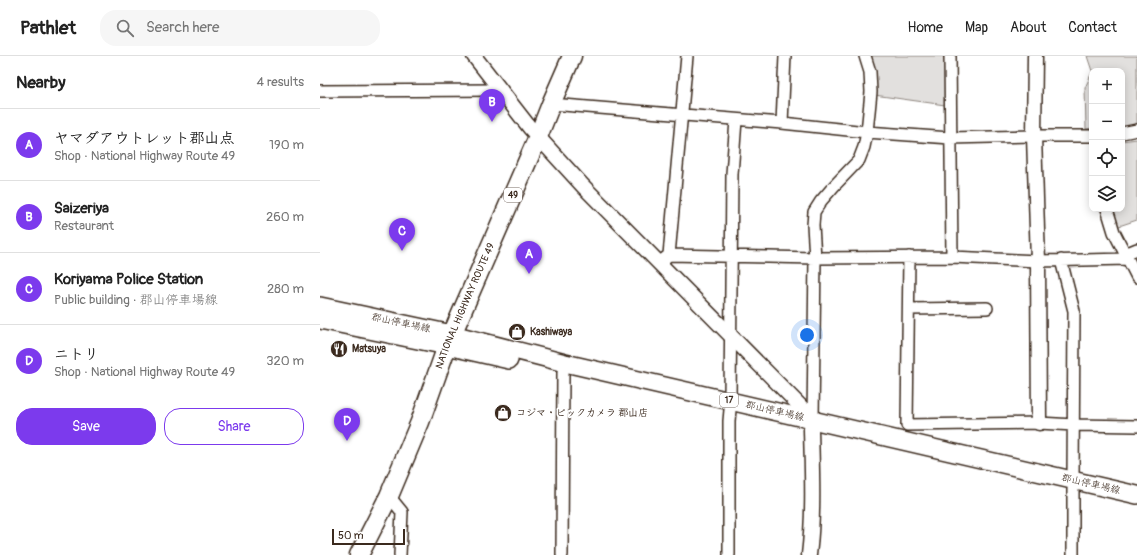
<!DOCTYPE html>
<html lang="en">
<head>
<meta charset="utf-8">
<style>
  :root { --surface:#fff; --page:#f6f6f6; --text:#222; --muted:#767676; --line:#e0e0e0; --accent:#7c3aed }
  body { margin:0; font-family:Pangolin,"Klee One",sans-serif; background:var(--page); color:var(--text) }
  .controls { position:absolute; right:12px; top:12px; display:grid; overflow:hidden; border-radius:8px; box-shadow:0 2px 10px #0003 }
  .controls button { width:36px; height:36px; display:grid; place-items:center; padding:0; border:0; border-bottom:1px solid var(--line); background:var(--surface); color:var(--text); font:20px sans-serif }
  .scale { position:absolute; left:12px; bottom:10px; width:73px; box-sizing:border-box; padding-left:4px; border:2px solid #3b2a1e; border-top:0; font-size:11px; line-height:14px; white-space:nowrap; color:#3b2a1e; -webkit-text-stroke:3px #fff; paint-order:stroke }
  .you { position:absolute; left:487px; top:279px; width:14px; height:14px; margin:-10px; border:3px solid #fff; border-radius:50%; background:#1a73e8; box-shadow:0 0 0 6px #1a73e833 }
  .badge { display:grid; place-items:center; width:26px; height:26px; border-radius:50%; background:var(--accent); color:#fff; font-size:13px; font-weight:700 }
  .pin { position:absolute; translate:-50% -33px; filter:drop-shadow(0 1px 2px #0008) }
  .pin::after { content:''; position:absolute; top:21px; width:14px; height:12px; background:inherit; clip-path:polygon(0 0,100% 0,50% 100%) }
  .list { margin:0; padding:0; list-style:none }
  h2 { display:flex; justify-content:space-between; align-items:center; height:52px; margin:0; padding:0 16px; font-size:17px }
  h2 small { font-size:13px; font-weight:400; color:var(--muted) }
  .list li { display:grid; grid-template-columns:26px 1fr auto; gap:12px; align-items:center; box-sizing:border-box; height:72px; padding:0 16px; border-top:1px solid var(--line) }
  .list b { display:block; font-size:15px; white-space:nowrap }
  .list p { margin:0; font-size:13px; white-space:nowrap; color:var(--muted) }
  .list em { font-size:13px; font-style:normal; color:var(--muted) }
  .actions { display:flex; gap:8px; padding:12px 16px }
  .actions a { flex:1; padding:9px 0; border:1px solid var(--accent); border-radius:16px; text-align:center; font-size:14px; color:var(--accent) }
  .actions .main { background:var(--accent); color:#fff }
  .icon { flex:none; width:22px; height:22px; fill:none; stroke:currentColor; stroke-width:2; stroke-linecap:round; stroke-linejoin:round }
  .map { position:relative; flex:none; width:817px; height:499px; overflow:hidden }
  header { display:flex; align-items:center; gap:24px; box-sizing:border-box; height:56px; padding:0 20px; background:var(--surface); border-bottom:1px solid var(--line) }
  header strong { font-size:19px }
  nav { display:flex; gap:22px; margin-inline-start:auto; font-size:14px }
  .search { width:280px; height:36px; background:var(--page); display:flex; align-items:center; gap:10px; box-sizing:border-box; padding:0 14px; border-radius:16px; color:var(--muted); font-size:15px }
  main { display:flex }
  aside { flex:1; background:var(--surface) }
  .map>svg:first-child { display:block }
  .green { fill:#e2e0de; stroke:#8e857e }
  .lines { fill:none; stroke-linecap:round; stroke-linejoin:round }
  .minor-casing { stroke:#3b2a1e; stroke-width:14 }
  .tertiary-casing { stroke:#3b2a1e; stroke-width:17 }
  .primary-casing { stroke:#3b2a1e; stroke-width:20 }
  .trunk-casing { stroke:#3b2a1e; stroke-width:21 }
  .minor { stroke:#fff; stroke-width:11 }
  .tertiary { stroke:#fff; stroke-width:14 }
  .primary { stroke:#fff; stroke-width:17 }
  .trunk { stroke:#fff; stroke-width:18 }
  .labels { text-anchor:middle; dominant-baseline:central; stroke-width:3.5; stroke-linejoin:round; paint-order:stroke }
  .shield { fill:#fff; stroke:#766a62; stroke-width:1 }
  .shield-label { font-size:9px; font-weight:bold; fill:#3b2a1e }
  .street-label { font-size:10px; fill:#3b2a1e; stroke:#fff }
  .poi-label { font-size:10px; font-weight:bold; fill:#3b2a1e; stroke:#fff; text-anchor:start }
</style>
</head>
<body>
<header>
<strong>Pathlet</strong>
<div class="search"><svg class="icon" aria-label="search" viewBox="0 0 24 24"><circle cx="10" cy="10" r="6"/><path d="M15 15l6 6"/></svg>Search here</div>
<nav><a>Home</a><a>Map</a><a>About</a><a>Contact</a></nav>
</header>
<main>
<aside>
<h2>Nearby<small>4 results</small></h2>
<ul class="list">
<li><span class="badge">A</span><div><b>ヤマダアウトレット郡山点</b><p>Shop · National Highway Route 49</p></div><em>190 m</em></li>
<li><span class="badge">B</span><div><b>Saizeriya</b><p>Restaurant</p></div><em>260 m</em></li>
<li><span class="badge">C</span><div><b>Koriyama Police Station</b><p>Public building · 郡山停車場線</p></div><em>280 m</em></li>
<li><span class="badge">D</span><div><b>ニトリ</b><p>Shop · National Highway Route 49</p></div><em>320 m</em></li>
</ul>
<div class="actions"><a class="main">Save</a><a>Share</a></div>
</aside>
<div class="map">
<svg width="817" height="499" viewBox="0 0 817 499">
  <rect width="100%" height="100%" fill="#fff"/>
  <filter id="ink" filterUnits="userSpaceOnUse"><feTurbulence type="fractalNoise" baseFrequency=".025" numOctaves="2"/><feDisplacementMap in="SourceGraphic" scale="8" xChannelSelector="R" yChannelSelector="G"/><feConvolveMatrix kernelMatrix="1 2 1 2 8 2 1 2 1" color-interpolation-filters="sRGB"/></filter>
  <g filter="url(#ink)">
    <path class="green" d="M 548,0 L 625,0 L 625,49 L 554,39 Z
      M 767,0 L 817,0 L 817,69 L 802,71 L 802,15 L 772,15 Z
      M 772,16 L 772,72 L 766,73 L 765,32 Z
      M 817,83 L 817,164 L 796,171 L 791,153 L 802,153 L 802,85 Z"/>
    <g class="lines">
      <defs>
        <path id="minor" d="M 630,0 L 632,201
          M 0,35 L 180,34
          M 231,48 L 462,67 L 547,76 L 630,82 L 714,80 L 772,80
          M 462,67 L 465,0
          M 802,77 L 817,74
          M 787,153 L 794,176 L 817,221
          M 805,198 L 817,193
          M 349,199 L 367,0
          M 589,201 L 587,369 L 719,367 L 754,369 L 817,370
          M 741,204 L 754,255 L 753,424
          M 339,207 L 349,199 L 495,202 L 632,201 L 718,205 L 808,203
          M 589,253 L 667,252
          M 410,344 L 412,118 L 416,64
          M 493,363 L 495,202 L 493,169 L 494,156 L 501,145 L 514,130 L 539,104 L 544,91 L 547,76 L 551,36 L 550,16 L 545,0
          M 69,440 L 82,456 L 80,499
          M 242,499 L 243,316 L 245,307
          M 409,499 L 409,365 L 410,354
          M 753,499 L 753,433"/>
        <path id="tertiary" d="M 154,0 L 210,72 L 263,130 L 493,363 L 491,373 C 492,415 494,457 489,499
          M 715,0 L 714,80 L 718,205 L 719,367"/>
        <path id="primary" d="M 0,250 L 132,278 L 245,307 L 817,439
          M 0,264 L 127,290 L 189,304"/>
        <g id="trunk">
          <path id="s1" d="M 39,499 L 69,440 L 100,366 L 127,290 L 218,81 L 231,48 L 252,0"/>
        </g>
      </defs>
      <use href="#minor" class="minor-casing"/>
      <use href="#tertiary" class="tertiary-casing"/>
      <use href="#primary" class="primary-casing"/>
      <use href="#trunk" class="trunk-casing"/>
      <use href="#minor" class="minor"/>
      <use href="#tertiary" class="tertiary"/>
      <use href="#primary" class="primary"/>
      <use href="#trunk" class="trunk"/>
    </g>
  </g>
  <defs>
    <symbol id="shop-disc" viewBox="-11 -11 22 22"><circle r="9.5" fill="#3b2a1e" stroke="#fff"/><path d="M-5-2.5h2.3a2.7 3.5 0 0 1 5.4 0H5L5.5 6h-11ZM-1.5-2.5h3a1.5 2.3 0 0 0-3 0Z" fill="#fff"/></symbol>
    <symbol id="restaurant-disc" viewBox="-11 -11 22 22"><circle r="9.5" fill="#3b2a1e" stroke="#fff"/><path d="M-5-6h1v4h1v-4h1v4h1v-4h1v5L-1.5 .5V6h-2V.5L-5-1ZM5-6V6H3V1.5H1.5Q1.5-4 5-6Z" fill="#fff"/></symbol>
  </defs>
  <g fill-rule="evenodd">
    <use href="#shop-disc" x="187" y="266" width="20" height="20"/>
    <use href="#restaurant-disc" x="9" y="283" width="20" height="20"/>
    <use href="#shop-disc" x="173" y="347" width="20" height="20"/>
  </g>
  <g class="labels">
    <g class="shield">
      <rect x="184" y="132" width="18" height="14" rx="3"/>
      <rect x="400" y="337" width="18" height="14" rx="3"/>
    </g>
    <g class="shield-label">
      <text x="193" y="139">49</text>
      <text x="409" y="344">17</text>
    </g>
    <g class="street-label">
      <text stroke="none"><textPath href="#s1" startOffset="271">NATIONAL HIGHWAY ROUTE 49</textPath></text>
      <text transform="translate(81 267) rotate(12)">郡山停車場線</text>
      <text transform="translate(455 355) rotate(13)">郡山停車場線</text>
      <text transform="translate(771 428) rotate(13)">郡山停車場線</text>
    </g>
    <g class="poi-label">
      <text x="210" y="276">Kashiwaya</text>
      <text x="32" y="293">Matsuya</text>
      <text x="196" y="357">コジマ・ビックカメラ 郡山店</text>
    </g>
  </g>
</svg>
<div class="controls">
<button>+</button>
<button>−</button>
<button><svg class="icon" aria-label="locate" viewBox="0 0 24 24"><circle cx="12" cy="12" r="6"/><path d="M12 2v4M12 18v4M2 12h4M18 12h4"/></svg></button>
<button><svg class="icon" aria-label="layers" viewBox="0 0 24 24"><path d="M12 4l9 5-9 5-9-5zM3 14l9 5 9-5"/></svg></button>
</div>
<div class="scale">50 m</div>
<div class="you"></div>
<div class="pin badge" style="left:209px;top:218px">A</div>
<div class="pin badge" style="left:172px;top:66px">B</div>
<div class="pin badge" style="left:82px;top:195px">C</div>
<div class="pin badge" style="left:27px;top:385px">D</div>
</div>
</main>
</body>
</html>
